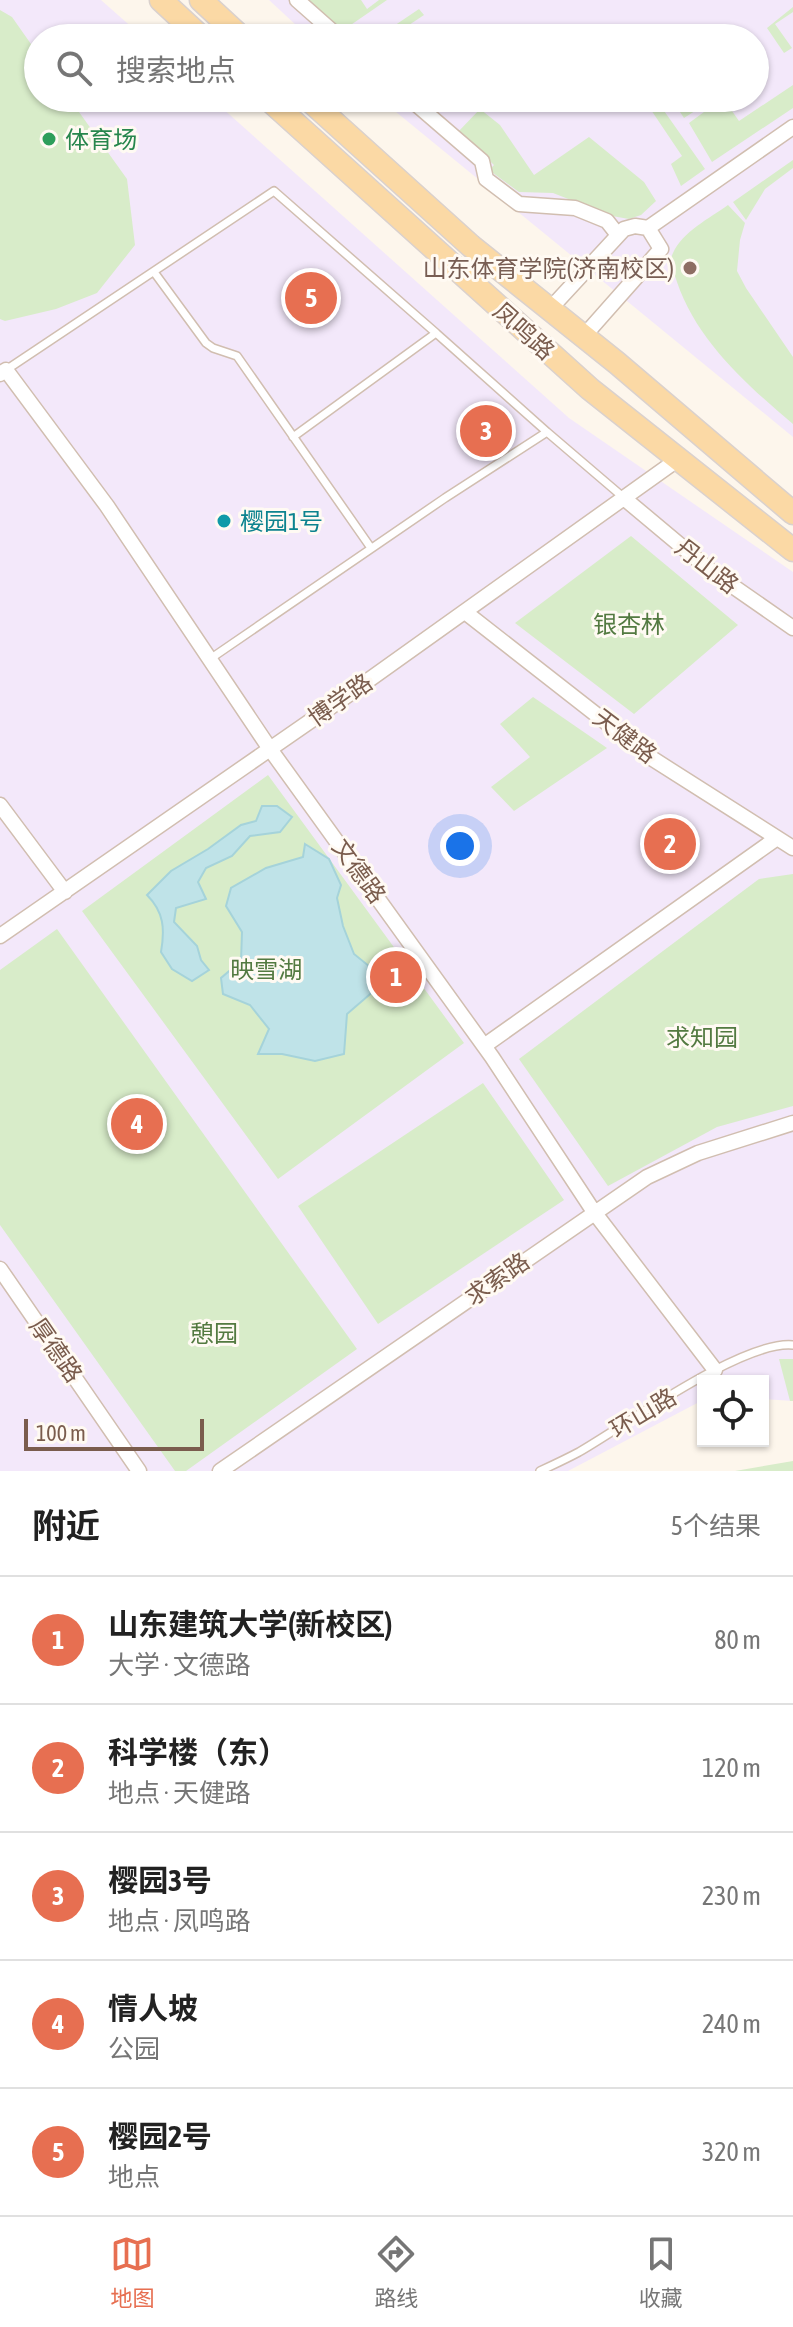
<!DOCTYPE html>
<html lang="zh">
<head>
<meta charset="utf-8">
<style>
  :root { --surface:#fff; --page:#f2f2f2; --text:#222; --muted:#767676; --line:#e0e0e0; --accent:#e76f51 }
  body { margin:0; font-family:"Asap Condensed","Noto Sans SC",sans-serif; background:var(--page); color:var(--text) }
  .controls { position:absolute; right:24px; bottom:24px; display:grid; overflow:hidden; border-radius:0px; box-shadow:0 2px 6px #0004 }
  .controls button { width:72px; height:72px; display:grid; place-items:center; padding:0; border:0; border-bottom:2px solid var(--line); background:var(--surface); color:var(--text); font:40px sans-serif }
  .scale { position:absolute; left:24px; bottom:20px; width:180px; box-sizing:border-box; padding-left:8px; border:4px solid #7a5c4d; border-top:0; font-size:22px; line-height:28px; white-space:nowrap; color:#7a5c4d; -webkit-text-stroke:6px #fffaf3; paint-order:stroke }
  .you { position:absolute; left:460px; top:846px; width:28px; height:28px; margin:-20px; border:6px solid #fff; border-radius:50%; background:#1a73e8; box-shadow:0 0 0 12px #1a73e833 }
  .badge { display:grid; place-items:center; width:52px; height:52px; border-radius:50%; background:var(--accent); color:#fff; font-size:26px; font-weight:700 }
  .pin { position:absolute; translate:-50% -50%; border:4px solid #fff; box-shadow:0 2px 8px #0006 }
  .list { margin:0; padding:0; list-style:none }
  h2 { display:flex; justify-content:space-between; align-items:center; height:104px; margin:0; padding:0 32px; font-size:34px }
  h2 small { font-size:26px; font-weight:400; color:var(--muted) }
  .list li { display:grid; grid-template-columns:52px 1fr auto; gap:24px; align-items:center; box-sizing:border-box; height:128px; padding:0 32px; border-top:2px solid var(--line) }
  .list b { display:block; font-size:30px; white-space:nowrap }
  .list p { margin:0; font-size:26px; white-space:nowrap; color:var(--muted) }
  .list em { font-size:26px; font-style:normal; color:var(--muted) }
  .icon { flex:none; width:44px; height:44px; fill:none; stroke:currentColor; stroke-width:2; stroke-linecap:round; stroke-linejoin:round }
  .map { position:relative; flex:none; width:793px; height:1471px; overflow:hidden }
  .search { position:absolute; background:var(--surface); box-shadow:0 2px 6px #0004; left:24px; right:24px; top:24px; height:88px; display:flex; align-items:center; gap:20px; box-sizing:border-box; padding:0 28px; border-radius:44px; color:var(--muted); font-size:30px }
  .sheet { height:744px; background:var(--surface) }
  nav { display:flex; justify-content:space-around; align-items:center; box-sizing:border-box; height:112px; border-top:2px solid var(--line); background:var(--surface); font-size:22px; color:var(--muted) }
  nav a { display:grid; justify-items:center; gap:4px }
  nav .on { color:var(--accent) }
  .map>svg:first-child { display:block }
  .education { fill:#f3e8fa }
  .green { fill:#d8ecc9 }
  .water { fill:#bfe3e8; stroke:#a5d3da; stroke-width:2 }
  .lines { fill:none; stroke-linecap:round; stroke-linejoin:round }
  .lane-casing { stroke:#d1beb0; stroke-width:10 }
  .street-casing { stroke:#d1beb0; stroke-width:17 }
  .primary-casing { stroke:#dad1cd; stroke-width:25 }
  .lane { stroke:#fff; stroke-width:7 }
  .street { stroke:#fff; stroke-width:14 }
  .primary { stroke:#fbd9a5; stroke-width:22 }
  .leisure-dot { fill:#2e9e5b; stroke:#fffaf3; stroke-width:3 }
  .education-dot { fill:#8d6e63; stroke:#fffaf3; stroke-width:3 }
  .culture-dot { fill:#0f9aa8; stroke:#fffaf3; stroke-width:3 }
  .labels { text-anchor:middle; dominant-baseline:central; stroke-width:6; stroke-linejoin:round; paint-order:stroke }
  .leisure-label { font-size:24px; fill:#27864d; stroke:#fffaf3; text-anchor:start }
  .education-label { font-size:24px; fill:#785e54; stroke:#fffaf3; text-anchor:end }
  .street-label { font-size:24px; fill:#7a5c4d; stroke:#fffaf3 }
  .culture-label { font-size:24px; fill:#0d838f; stroke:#fffaf3; text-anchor:start }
  .park-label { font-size:24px; fill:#537a41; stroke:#fffaf3 }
</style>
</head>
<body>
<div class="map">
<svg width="793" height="1471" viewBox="0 0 793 1471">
  <rect width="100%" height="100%" fill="#fdf6ec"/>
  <path class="education" d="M 0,0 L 101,0 L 144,38 L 38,38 L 38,98 L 211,98 L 569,418 L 793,572 L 793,1401 L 763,1399 L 763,1381 L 703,1381 L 703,1400 L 568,1471 L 0,1471 Z
    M 269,0 L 793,0 L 793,437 L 379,98 L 755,98 L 755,38 L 310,38 Z"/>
  <path class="green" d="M 306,0 L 361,0 L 367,9 L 379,0 L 387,0 L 342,31 Z
    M 793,7 L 793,12 L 775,24 L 792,48 L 784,53 L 767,28 Z
    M 419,9 L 424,15 L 397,33 L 402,38 L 376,38 Z
    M 0,10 L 12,17 L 38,54 L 38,98 L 69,98 L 127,179 L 135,245 L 97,293 L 56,309 L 5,321 L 0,319 Z
    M 793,85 L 793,108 L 712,162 L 689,123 L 723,98 L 739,121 Z
    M 643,98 L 655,98 L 705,169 L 681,186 L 671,164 L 682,156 Z
    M 681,98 L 711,98 L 712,100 L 684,118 L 674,103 Z
    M 480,109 L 500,125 L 534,175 L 589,137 L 644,182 L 656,201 L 641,215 L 629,219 L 612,216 L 553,193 L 519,192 L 489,170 L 494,165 L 458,132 Z
    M 793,160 L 793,168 L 765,189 L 746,220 L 733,202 Z
    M 728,205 L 745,223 L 740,240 L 737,271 L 746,288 L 793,357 L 793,424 C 747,385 697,341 677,282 C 674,272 668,263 673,253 C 682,232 710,218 728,205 Z
    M 631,536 L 738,625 L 634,714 L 515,623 Z
    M 533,697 L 607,748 L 514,811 L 491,787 L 530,757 L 500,724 Z
    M 268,775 L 464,1043 L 278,1179 L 82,911 Z
    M 793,874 L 793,1106 L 717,1127 L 608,1186 L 519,1059 L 759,879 Z
    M 57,929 L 357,1349 L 186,1471 L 175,1471 L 0,1225 L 0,970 Z
    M 483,1083 L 564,1200 L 378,1324 L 298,1206 Z
    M 779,1359 L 793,1359 L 793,1401 L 790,1401 Z
    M 793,1461 L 793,1471 L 735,1471 Z"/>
  <path class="water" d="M 262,806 L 277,806 L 292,817 L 280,832 L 250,836 L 232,856 L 206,868 L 198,882 L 206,899 L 176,908 L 174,922 L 197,946 L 201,960 L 209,970 L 192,981 L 172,969 L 161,952 C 165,929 164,912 147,895 L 171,871 L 208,849 L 241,825 L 256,821 Z
    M 305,844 L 329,859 L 341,885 L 337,898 L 343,926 L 354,954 L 380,975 L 376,989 L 347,1014 L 344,1054 L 315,1061 L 282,1054 L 258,1054 L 269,1029 L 250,1005 L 223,994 L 221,978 L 241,961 L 242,932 L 226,906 L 231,888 L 266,868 L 303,857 Z"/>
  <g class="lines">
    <defs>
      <path id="lane" d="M 154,272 L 206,343 L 213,348 L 237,356 L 371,548
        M 6,370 L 274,191 L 436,333 L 293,437
        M 547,432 L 623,497
        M 210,659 L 445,498 L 547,432 L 436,333
        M 540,1471 C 553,1465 566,1459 579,1452 C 626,1425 743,1340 793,1345"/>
      <path id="street" d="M 297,0 L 340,38
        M 409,98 L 482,161 L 486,179 L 519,204 L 575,208 L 607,221 L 618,235
        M 550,309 L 624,229 L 635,226 L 648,228 L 793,127
        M 584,336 L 661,249 L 648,228
        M 0,374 L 6,370 L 107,506 L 270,749 L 492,1057 L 594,1212 L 715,1370
        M 625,499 L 711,571 L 793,628
        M 465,612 L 653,759 L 793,848
        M 0,805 L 65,892
        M 0,936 L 345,697 L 677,460
        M 484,1046 L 777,838
        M 0,1269 L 139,1471
        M 220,1471 L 647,1177 L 698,1153 L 793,1123"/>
      <path id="primary" d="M 161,0 L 202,38
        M 201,0 L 242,38
        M 267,98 L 590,389 L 793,550
        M 307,98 L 471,246 L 617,363 L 793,513"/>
    </defs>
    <use href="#lane" class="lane-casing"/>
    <use href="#street" class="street-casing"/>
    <use href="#primary" class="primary-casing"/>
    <use href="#lane" class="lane"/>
    <use href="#street" class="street"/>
    <use href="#primary" class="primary"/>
  </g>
  <circle class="leisure-dot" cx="49" cy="139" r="8"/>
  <circle class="education-dot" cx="690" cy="268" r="8"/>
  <circle class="culture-dot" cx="224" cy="521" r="8"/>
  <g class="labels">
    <g class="leisure-label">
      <text x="65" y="139">体育场</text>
    </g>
    <g class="education-label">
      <text x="674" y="268">山东体育学院(济南校区)</text>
    </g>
    <g class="street-label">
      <text transform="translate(524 331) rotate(42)">凤鸣路</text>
      <text transform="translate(707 566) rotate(38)">丹山路</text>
      <text transform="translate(340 700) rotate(-35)">博学路</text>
      <text transform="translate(625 736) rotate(37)">天健路</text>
      <text transform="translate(359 871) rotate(54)">文德路</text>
      <text transform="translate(497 1279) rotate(-35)">求索路</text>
      <text transform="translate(56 1350) rotate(55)">厚德路</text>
      <text transform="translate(643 1413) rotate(-31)">环山路</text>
    </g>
    <g class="culture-label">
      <text x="240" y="521">樱园1号</text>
    </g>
    <g class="park-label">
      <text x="629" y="624">银杏林</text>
      <text x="266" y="969">映雪湖</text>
      <text x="702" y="1037">求知园</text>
      <text x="214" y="1333">憩园</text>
    </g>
  </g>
</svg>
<div class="controls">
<button><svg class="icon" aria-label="locate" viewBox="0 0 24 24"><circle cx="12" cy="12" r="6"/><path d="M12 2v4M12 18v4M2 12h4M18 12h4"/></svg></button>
</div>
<div class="scale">100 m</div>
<div class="you"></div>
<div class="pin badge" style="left:396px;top:977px">1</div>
<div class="pin badge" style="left:670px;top:844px">2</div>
<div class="pin badge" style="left:486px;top:431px">3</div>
<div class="pin badge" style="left:137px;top:1124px">4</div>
<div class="pin badge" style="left:311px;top:298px">5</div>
<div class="search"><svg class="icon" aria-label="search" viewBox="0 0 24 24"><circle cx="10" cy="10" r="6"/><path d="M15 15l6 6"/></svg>搜索地点</div>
</div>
<section class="sheet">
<h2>附近<small>5个结果</small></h2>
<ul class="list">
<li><span class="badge">1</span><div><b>山东建筑大学(新校区)</b><p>大学 · 文德路</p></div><em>80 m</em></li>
<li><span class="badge">2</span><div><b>科学楼（东）</b><p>地点 · 天健路</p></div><em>120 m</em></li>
<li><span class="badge">3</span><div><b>樱园3号</b><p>地点 · 凤鸣路</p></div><em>230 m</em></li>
<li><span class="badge">4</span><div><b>情人坡</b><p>公园</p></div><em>240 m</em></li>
<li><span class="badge">5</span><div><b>樱园2号</b><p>地点</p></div><em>320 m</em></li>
</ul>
</section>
<nav>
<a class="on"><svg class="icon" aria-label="map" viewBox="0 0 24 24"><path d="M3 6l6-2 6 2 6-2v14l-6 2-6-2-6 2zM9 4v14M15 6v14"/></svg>地图</a>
<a><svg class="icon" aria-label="directions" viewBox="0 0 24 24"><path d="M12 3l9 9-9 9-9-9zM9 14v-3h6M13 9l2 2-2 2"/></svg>路线</a>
<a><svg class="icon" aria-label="saved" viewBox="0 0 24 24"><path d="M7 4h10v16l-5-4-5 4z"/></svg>收藏</a>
</nav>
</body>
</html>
